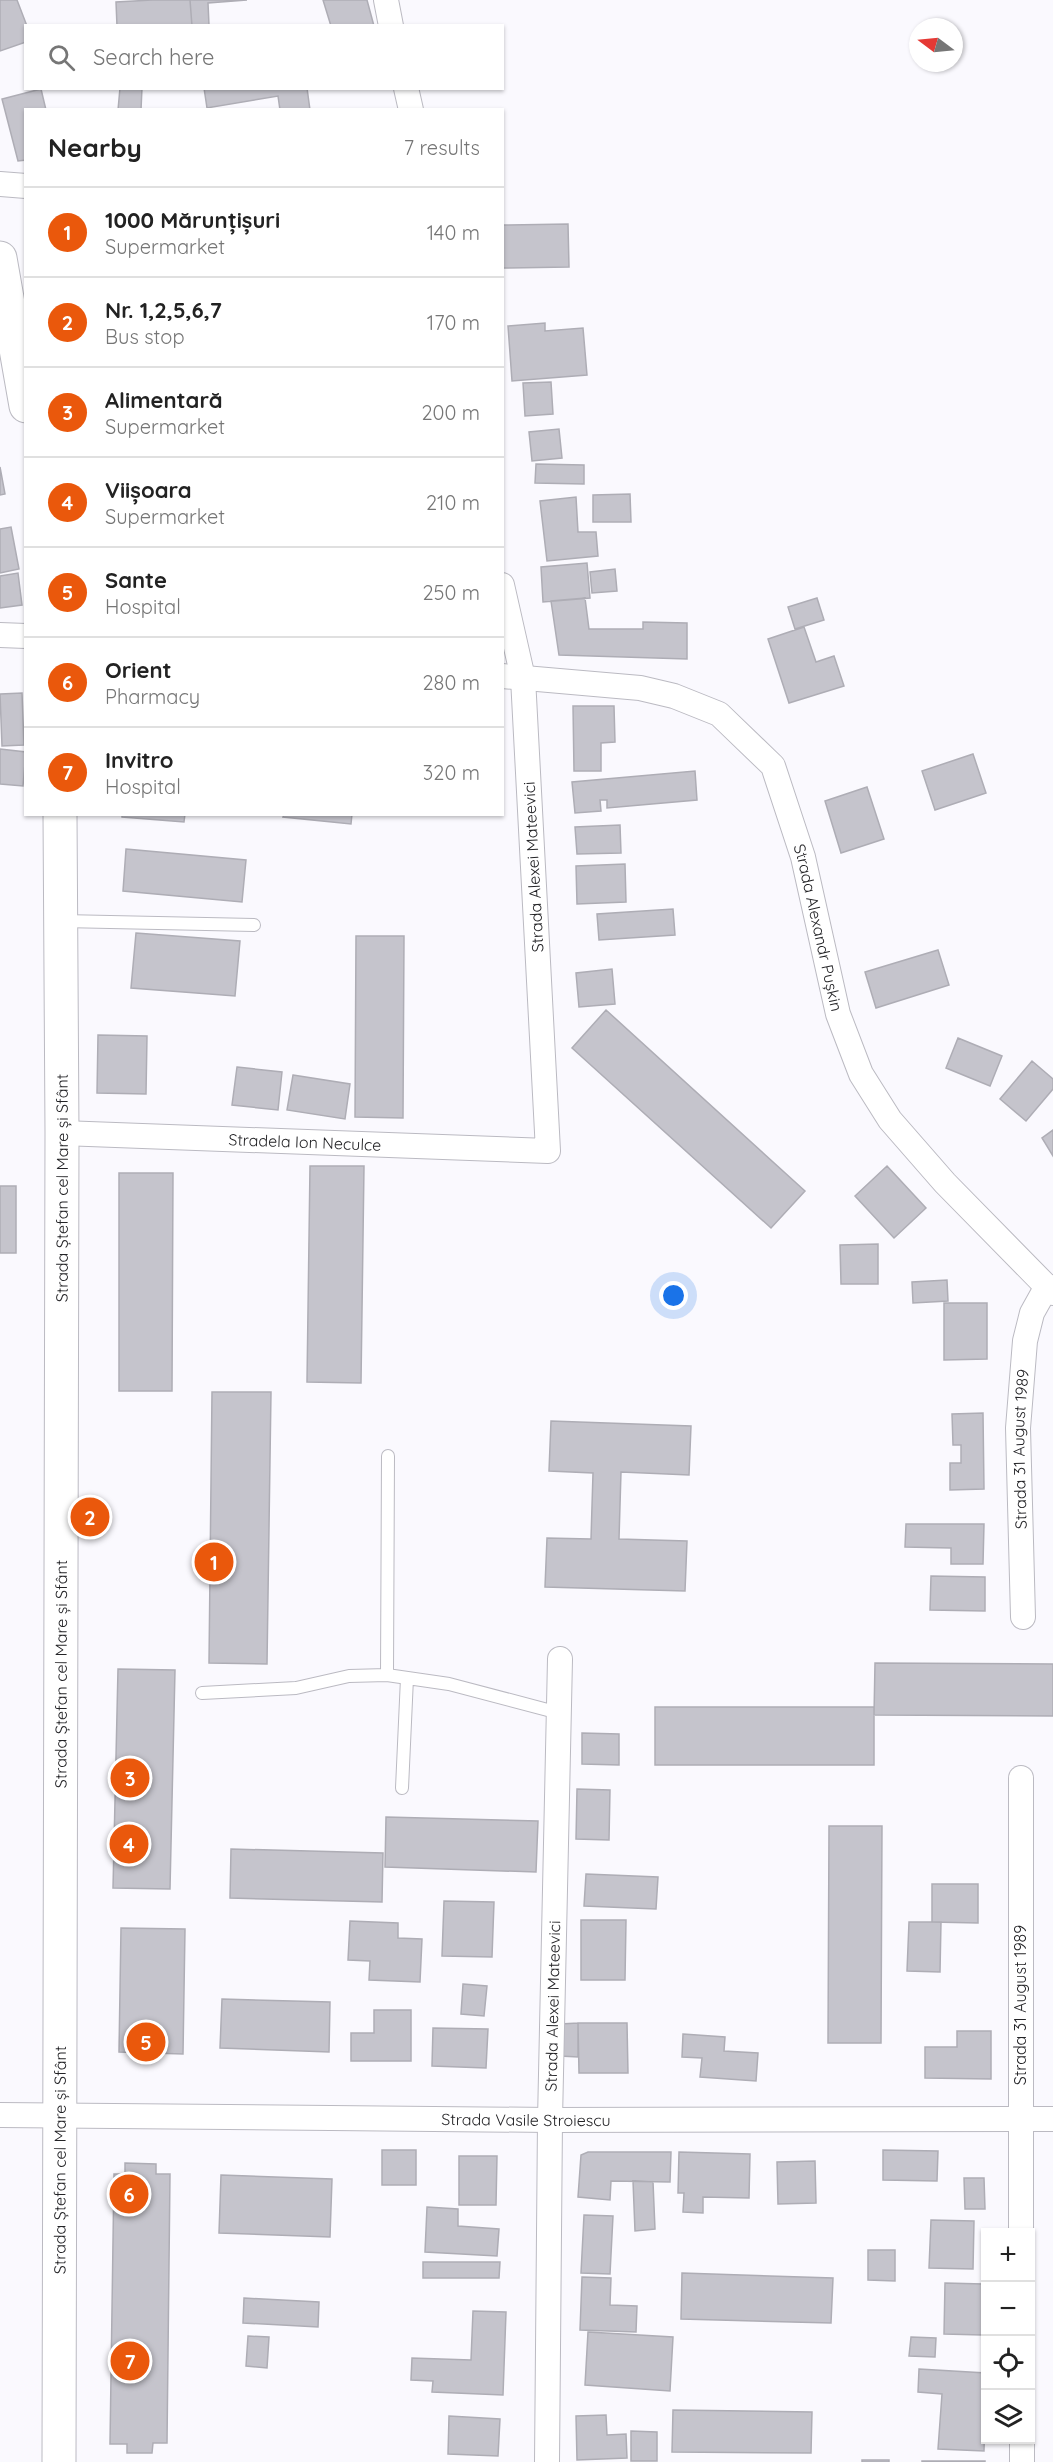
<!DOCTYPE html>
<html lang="en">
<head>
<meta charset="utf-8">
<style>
  :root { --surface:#fff; --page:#f2f2f2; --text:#222; --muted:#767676; --line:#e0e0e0; --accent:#ea580c }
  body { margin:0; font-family:Quicksand,sans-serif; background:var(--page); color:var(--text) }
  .controls { position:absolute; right:18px; bottom:18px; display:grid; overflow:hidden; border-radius:0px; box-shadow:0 2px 4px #0004 }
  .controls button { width:54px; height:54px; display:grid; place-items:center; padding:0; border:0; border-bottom:2px solid var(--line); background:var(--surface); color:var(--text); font:30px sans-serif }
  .compass { position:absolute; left:909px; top:18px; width:54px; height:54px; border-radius:50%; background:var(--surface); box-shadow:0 2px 4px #0004; rotate:286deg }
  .you { position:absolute; left:674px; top:1296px; width:21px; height:21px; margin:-15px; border:4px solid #fff; border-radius:50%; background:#1a73e8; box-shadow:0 0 0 9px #1a73e833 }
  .badge { display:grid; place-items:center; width:39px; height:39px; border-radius:50%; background:var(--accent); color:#fff; font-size:20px; font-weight:700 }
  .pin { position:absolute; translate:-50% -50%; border:3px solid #fff; box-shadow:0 2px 6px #0006 }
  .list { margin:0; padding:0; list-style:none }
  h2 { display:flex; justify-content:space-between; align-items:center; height:78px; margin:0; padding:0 24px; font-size:26px }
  h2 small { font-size:20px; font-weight:400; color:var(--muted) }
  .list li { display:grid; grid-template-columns:39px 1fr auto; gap:18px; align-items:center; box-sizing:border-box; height:90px; padding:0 24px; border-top:2px solid var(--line) }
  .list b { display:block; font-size:22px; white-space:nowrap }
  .list p { margin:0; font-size:20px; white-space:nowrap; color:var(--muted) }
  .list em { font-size:20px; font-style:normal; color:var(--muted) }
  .icon { flex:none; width:33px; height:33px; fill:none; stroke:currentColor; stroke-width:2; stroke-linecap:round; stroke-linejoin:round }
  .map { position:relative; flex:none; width:1053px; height:2462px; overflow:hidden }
  .search { position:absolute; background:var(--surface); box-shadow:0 2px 4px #0004; left:24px; top:24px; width:480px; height:66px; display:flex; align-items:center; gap:15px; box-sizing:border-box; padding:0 21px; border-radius:0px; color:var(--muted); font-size:22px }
  .panel { position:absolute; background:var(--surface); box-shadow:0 2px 4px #0004; left:24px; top:108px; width:480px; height:708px; border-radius:0px }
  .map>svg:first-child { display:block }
  .building { fill:#c5c4cc; stroke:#aeadb5; stroke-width:1.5 }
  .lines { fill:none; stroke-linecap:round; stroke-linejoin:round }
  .service-casing { stroke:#bbbac2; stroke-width:14 }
  .minor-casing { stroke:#bbbac2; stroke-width:26 }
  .secondary-casing { stroke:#bbbac2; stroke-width:35 }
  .service { stroke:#fff; stroke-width:12 }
  .minor { stroke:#fff; stroke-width:24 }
  .secondary { stroke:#fff; stroke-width:33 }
  .labels { text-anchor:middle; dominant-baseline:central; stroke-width:4.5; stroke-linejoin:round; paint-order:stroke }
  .street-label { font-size:16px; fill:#232326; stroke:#fff }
</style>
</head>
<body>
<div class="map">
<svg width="1053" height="2462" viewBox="0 0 1053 2462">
  <rect width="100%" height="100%" fill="#faf9fe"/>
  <path class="building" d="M 0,0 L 17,0 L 27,26 L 26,42 L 0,51 Z
    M 152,0 L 190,0 L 192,26 L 117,26 L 116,2 Z
    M 190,0 L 247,0 L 208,3 L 209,25 L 205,26 L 192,26 Z
    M 323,0 L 367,0 L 374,26 L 331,26 Z
    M 120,88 L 142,88 L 141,110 L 118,110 Z
    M 204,88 L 307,88 L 310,110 L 280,110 L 278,96 L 207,108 Z
    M 41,89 L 46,110 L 26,110 L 26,160 L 18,161 L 2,99 Z
    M 568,224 L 569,267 L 502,268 L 502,225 Z
    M 545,323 L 545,331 L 583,328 L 587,375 L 512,381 L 508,326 Z
    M 551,382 L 553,414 L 525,416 L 523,383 Z
    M 559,429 L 562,458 L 532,461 L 529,432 Z
    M 536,464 L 584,465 L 584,484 L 535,483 Z
    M 0,467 L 5,494 L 0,495 Z
    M 630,494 L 631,522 L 593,522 L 593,495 Z
    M 576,497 L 578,532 L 596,532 L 598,556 L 547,561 L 540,501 Z
    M 11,527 L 19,569 L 0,573 L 0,529 Z
    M 587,563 L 590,598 L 543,602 L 541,567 Z
    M 615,569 L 617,591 L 592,593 L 590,572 Z
    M 18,573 L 22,605 L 0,608 L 0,576 Z
    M 585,598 L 589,629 L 643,629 L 643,622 L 687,623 L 687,659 L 559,655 L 551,601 Z
    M 817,598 L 824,620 L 795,629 L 788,607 Z
    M 804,627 L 816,662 L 834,656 L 844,686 L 789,703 L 768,639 Z
    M 22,693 L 24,745 L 2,746 L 0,694 Z
    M 573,706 L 614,706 L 615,742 L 601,743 L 601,771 L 574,771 Z
    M 0,749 L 26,752 L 23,786 L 0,784 Z
    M 973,754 L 986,793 L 935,810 L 922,771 Z
    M 695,771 L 697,800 L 607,808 L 607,800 L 600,800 L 601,811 L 575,813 L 572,782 Z
    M 867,787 L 884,839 L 841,853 L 825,801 Z
    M 122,814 L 185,814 L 184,822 L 122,817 Z
    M 284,814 L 352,814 L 351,824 L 283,817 Z
    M 620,825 L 621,853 L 577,854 L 575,827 Z
    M 126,849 L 246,860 L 242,902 L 123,891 Z
    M 625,864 L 626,902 L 577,904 L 576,866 Z
    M 673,909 L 675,935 L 599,940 L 597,914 Z
    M 136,933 L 240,941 L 235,996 L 131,988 Z
    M 356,936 L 404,936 L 403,1118 L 355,1117 Z
    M 938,950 L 949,985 L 876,1008 L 865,972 Z
    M 612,969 L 615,1004 L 579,1007 L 576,973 Z
    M 606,1010 L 805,1191 L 771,1228 L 572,1048 Z
    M 98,1035 L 147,1036 L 146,1094 L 97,1093 Z
    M 958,1038 L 1002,1056 L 990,1086 L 946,1068 Z
    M 1032,1061 L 1053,1079 L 1053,1089 L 1026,1121 L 1000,1099 Z
    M 237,1067 L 282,1072 L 278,1110 L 232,1105 Z
    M 293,1075 L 350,1084 L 345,1119 L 287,1110 Z
    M 1053,1130 L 1053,1156 L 1042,1138 Z
    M 310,1166 L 364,1166 L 361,1383 L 307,1382 Z
    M 887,1166 L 926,1208 L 894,1238 L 855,1196 Z
    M 119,1173 L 173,1173 L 172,1391 L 119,1391 Z
    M 0,1186 L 16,1186 L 16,1253 L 0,1253 Z
    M 878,1244 L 878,1284 L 841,1284 L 840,1245 Z
    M 947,1280 L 948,1301 L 913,1303 L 912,1282 Z
    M 944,1303 L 987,1303 L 987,1359 L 944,1360 Z
    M 212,1392 L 271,1392 L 267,1664 L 209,1663 Z
    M 983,1413 L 984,1489 L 950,1490 L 950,1463 L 961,1463 L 961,1445 L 953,1445 L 952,1414 Z
    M 551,1421 L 691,1426 L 689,1475 L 621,1472 L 619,1539 L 687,1541 L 685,1591 L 545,1587 L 547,1538 L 591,1539 L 593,1473 L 549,1471 Z
    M 906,1524 L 984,1524 L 983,1564 L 951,1564 L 951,1548 L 905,1547 Z
    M 931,1576 L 985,1577 L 985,1611 L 930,1610 Z
    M 875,1663 L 1053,1664 L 1053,1716 L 874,1715 Z
    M 118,1669 L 175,1670 L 170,1889 L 113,1888 Z
    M 655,1707 L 874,1707 L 874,1765 L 655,1765 Z
    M 582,1733 L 619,1734 L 619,1765 L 582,1764 Z
    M 577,1789 L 610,1790 L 609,1840 L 576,1839 Z
    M 386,1817 L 538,1821 L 536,1872 L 385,1867 Z
    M 829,1826 L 882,1826 L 881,2043 L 828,2043 Z
    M 231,1849 L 383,1853 L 382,1902 L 230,1898 Z
    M 586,1874 L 658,1877 L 656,1909 L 584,1906 Z
    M 932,1884 L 978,1884 L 978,1923 L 932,1922 Z
    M 444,1901 L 494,1902 L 492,1957 L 442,1956 Z
    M 581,1920 L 626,1920 L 625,1980 L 581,1980 Z
    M 350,1921 L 398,1923 L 398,1938 L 422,1939 L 420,1982 L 369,1980 L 370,1961 L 348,1960 Z
    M 909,1922 L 941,1922 L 940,1972 L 907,1971 Z
    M 121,1928 L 185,1929 L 183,2054 L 119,2052 Z
    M 463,1984 L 487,1986 L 484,2016 L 461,2014 Z
    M 222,1999 L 330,2002 L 329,2052 L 220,2048 Z
    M 374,2010 L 411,2010 L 411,2061 L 351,2061 L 351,2033 L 374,2033 Z
    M 578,2023 L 627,2023 L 628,2073 L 579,2073 Z
    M 578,2023 L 578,2057 L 560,2056 L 560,2024 Z
    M 433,2028 L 488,2029 L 486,2068 L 432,2066 Z
    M 957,2031 L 991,2031 L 991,2079 L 925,2078 L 925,2047 L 957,2047 Z
    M 683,2034 L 725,2037 L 724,2051 L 758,2053 L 756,2081 L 700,2077 L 702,2058 L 682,2057 Z
    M 382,2150 L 416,2150 L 416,2185 L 382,2185 Z
    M 883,2150 L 938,2151 L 937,2181 L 883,2180 Z
    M 588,2152 L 671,2152 L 670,2182 L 611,2181 L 610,2200 L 578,2197 L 581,2155 Z
    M 679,2152 L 750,2154 L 749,2198 L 703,2197 L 703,2213 L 683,2212 L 684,2193 L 678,2193 Z
    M 459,2156 L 497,2156 L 496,2205 L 459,2205 Z
    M 815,2161 L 816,2203 L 778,2204 L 777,2162 Z
    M 125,2163 L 156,2164 L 156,2174 L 170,2174 L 167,2443 L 153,2443 L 152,2453 L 127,2453 L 127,2444 L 110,2444 L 114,2174 L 125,2174 Z
    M 221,2175 L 332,2179 L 330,2237 L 219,2233 Z
    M 964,2178 L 984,2178 L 985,2209 L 965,2209 Z
    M 633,2181 L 653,2182 L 655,2229 L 635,2231 Z
    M 427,2207 L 458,2209 L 458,2226 L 499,2229 L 497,2256 L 425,2252 Z
    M 584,2215 L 613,2216 L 610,2274 L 581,2273 Z
    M 931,2220 L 974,2221 L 973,2269 L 929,2268 Z
    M 868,2250 L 895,2250 L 895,2281 L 868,2280 Z
    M 423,2262 L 500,2262 L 499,2278 L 423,2278 Z
    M 682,2273 L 833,2278 L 831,2323 L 681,2319 Z
    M 582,2277 L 611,2278 L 610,2305 L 637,2306 L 636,2332 L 580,2330 Z
    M 945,2283 L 983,2284 L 982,2335 L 944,2334 Z
    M 244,2298 L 319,2302 L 318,2327 L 243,2323 Z
    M 473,2311 L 506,2312 L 503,2395 L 432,2392 L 433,2381 L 411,2380 L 412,2358 L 471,2360 Z
    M 588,2332 L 673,2337 L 670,2391 L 585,2385 Z
    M 248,2336 L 269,2337 L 267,2368 L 246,2366 Z
    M 911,2337 L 936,2338 L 935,2357 L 909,2356 Z
    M 919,2369 L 986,2373 L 984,2451 L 938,2449 L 942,2394 L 918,2392 Z
    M 673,2410 L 812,2412 L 811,2453 L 672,2452 Z
    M 606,2415 L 607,2435 L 626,2434 L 627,2458 L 577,2460 L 576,2416 Z
    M 449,2416 L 500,2419 L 498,2456 L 448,2454 Z
    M 631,2431 L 657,2432 L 657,2461 L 631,2461 Z
    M 862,2460 L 889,2460 L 889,2462 L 862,2462 Z
    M 922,2461 L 985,2461 L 985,2462 L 922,2462 Z"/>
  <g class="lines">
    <defs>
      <path id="service" d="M 62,921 L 254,925
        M 387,1675 L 388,1456
        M 202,1693 L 296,1688 L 349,1676 L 387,1675 L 449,1684 L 559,1713
        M 402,1788 L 407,1678"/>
      <g id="minor">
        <path d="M 386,0 L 391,26"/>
        <path d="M 406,88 L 411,110"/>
        <path d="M 0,184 L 26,186"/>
        <path d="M 0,635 L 26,636"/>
        <path id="s1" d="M 502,676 L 640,688 L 674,696 L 719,714 L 773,766 L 803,857 L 838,1014 L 861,1074 L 890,1120 L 945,1183 L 1053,1293"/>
        <path id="s2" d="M 62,1133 L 548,1151 L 523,678 L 502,585"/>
        <path id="s3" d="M 1023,1617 L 1018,1428 L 1025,1341 L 1032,1313 L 1047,1286"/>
        <path id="s4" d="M 0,2115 L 550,2120 L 1053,2119"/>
        <path d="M 1021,2232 L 1021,1778"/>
        <path d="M 1022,2440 L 1022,2462"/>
        <path id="s5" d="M 547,2462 L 550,2120 L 560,1659"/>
      </g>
      <g id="secondary">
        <path d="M 0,258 L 26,406"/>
        <path id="s6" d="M 59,2462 L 62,1133 L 60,814"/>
      </g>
    </defs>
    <use href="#service" class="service-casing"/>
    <use href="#minor" class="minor-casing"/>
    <use href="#secondary" class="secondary-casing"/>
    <use href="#service" class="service"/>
    <use href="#minor" class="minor"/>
    <use href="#secondary" class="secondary"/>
  </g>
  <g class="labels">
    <g class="street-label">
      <text transform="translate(533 867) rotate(-93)">Strada Alexei Mateevici</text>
      <text stroke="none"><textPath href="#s1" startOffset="465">Strada Alexandr Pușkin</textPath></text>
      <text stroke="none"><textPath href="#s2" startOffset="243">Stradela Ion Neculce</textPath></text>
      <text stroke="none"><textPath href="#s6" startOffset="1274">Strada Ștefan cel Mare și Sfânt</textPath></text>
      <text stroke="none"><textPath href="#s3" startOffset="168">Strada 31 August 1989</textPath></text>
      <text stroke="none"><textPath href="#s6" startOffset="788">Strada Ștefan cel Mare și Sfânt</textPath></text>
      <text transform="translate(1020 2005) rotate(-90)">Strada 31 August 1989</text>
      <text stroke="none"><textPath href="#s5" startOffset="456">Strada Alexei Mateevici</textPath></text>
      <text stroke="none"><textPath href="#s4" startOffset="526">Strada Vasile Stroiescu</textPath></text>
      <text stroke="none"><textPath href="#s6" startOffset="302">Strada Ștefan cel Mare și Sfânt</textPath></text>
    </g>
  </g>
</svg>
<div class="controls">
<button>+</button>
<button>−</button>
<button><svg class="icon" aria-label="locate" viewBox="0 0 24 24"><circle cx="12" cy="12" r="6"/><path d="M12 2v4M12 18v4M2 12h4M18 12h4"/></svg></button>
<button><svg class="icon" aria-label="layers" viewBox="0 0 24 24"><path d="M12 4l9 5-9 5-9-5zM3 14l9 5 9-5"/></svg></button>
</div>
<svg class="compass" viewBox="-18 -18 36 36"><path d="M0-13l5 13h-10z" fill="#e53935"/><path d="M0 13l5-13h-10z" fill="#767676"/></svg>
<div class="you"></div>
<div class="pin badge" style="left:214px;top:1562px">1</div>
<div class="pin badge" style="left:90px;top:1517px">2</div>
<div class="pin badge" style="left:130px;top:1778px">3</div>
<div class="pin badge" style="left:129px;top:1844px">4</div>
<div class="pin badge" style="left:146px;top:2042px">5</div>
<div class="pin badge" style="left:129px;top:2194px">6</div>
<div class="pin badge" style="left:130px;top:2361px">7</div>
<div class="search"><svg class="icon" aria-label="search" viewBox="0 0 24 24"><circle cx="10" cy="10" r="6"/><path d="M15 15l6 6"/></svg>Search here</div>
<section class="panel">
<h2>Nearby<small>7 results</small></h2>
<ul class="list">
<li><span class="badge">1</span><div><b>1000 Mărunțișuri</b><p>Supermarket</p></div><em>140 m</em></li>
<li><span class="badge">2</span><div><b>Nr. 1,2,5,6,7</b><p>Bus stop</p></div><em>170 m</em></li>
<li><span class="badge">3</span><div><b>Alimentară</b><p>Supermarket</p></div><em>200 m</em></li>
<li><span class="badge">4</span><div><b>Viișoara</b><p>Supermarket</p></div><em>210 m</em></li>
<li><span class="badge">5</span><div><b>Sante</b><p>Hospital</p></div><em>250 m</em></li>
<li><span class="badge">6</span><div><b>Orient</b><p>Pharmacy</p></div><em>280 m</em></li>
<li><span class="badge">7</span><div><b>Invitro</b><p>Hospital</p></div><em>320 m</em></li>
</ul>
</section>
</div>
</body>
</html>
